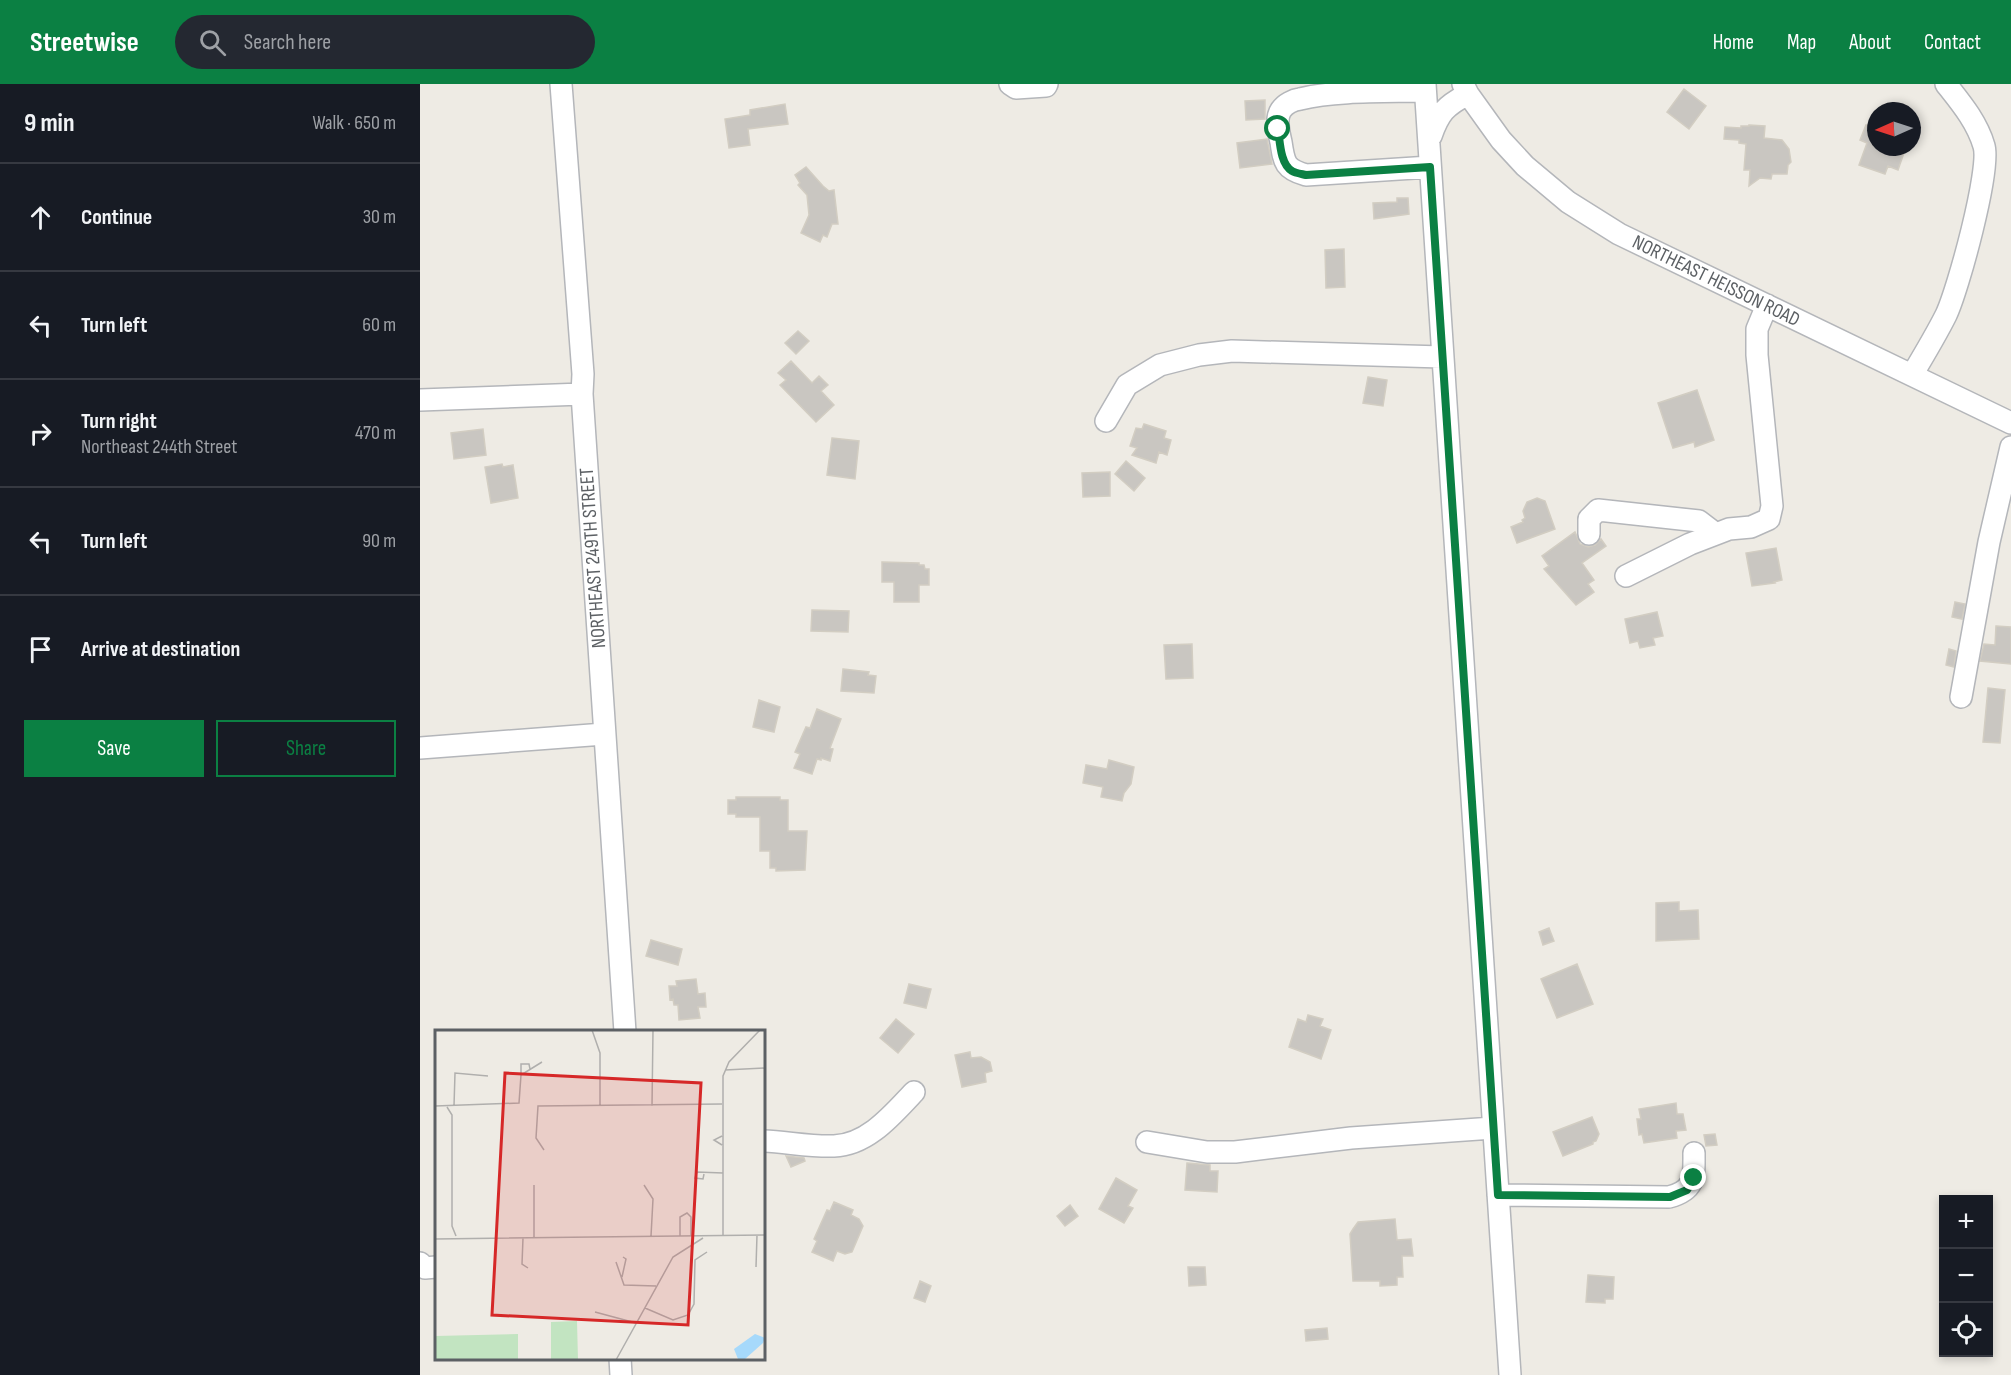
<!DOCTYPE html>
<html lang="en">
<head>
<meta charset="utf-8">
<style>
  :root { --surface:#171b24; --page:#242831; --text:#f1f3f6; --muted:#9ea1a6; --line:#363941; --accent:#0b8043 }
  body { margin:0; font-family:"Sofia Sans Condensed",sans-serif; background:var(--page); color:var(--text) }
  .controls { position:absolute; right:18px; bottom:18px; display:grid; overflow:hidden; border-radius:0px; box-shadow:0 3px 9px #0003 }
  .controls button { width:54px; height:54px; display:grid; place-items:center; padding:0; border:0; border-bottom:2px solid var(--line); background:var(--surface); color:var(--text); font:30px sans-serif }
  .compass { position:absolute; left:1447px; top:18px; width:54px; height:54px; border-radius:50%; background:var(--surface); box-shadow:0 3px 9px #0003; rotate:267deg }
  .stop { position:absolute; width:18px; height:18px; margin:-14px; border:4px solid #0b8043; border-radius:50%; background:#fff }
  .stop.end { background:#0b8043; border-color:#fff; box-shadow:0 2px 6px #0008 }
  .list { margin:0; padding:0; list-style:none }
  h2 { display:flex; justify-content:space-between; align-items:center; height:78px; margin:0; padding:0 24px; font-size:26px }
  h2 small { font-size:20px; font-weight:400; color:var(--muted) }
  .list li { display:grid; grid-template-columns:39px 1fr auto; gap:18px; align-items:center; box-sizing:border-box; height:108px; padding:0 24px; border-top:2px solid var(--line) }
  .list b { display:block; font-size:22px; white-space:nowrap }
  .list p { margin:0; font-size:20px; white-space:nowrap; color:var(--muted) }
  .list em { font-size:20px; font-style:normal; color:var(--muted) }
  .actions { display:flex; gap:12px; padding:18px 24px }
  .actions a { flex:1; padding:14px 0; border:2px solid var(--accent); border-radius:0px; text-align:center; font-size:21px; color:var(--accent) }
  .actions .main { background:var(--accent); color:#fff }
  .icon { flex:none; width:33px; height:33px; fill:none; stroke:currentColor; stroke-width:2; stroke-linecap:round; stroke-linejoin:round }
  .map { position:relative; flex:none; width:1591px; height:1291px; overflow:hidden }
  header { display:flex; align-items:center; gap:36px; box-sizing:border-box; height:84px; padding:0 30px; background:var(--accent); color:#fff }
  header strong { font-size:28px }
  nav { display:flex; gap:33px; margin-inline-start:auto; font-size:21px }
  .search { width:420px; height:54px; background:var(--page); display:flex; align-items:center; gap:15px; box-sizing:border-box; padding:0 21px; border-radius:33px; color:var(--muted); font-size:22px }
  main { display:flex }
  aside { flex:1; background:var(--surface) }
  .map>svg:first-child { display:block }
  .building { fill:#c9c6c1; stroke:#d2cdc2; stroke-width:1.5 }
  .lines { fill:none; stroke-linecap:round; stroke-linejoin:round }
  .minor-casing { stroke:#b4b6ba; stroke-width:24 }
  .minor { stroke:#fff; stroke-width:21 }
  .route { stroke:#0b8043; stroke-width:8 }
  .labels { text-anchor:middle; dominant-baseline:central; stroke-width:4.5; stroke-linejoin:round; paint-order:stroke }
  .street-label { font-size:20px; fill:#5c6064; stroke:#fff }
  .inset-road { fill:none; stroke:#b0afad; stroke-width:1.5 }
  .view { fill:#d62828; fill-opacity:0.15; stroke:#d62828; stroke-width:3 }
  .inset-edge { fill:none; stroke:#5c6064; stroke-width:3 }
</style>
</head>
<body>
<header>
<strong>Streetwise</strong>
<div class="search"><svg class="icon" aria-label="search" viewBox="0 0 24 24"><circle cx="10" cy="10" r="6"/><path d="M15 15l6 6"/></svg>Search here</div>
<nav><a>Home</a><a>Map</a><a>About</a><a>Contact</a></nav>
</header>
<main>
<aside>
<h2>9 min<small>Walk · 650 m</small></h2>
<ul class="list">
<li><svg class="icon" aria-label="ahead" viewBox="0 0 24 24"><path d="M12 20V5M6 11l6-6 6 6"/></svg><div><b>Continue</b></div><em>30 m</em></li>
<li><svg class="icon" aria-label="left" viewBox="0 0 24 24"><path d="M17 20v-9H6M10 6l-5 5 5 5"/></svg><div><b>Turn left</b></div><em>60 m</em></li>
<li><svg class="icon" aria-label="right" viewBox="0 0 24 24"><path d="M7 20v-9h11M14 6l5 5-5 5"/></svg><div><b>Turn right</b><p>Northeast 244th Street</p></div><em>470 m</em></li>
<li><svg class="icon" aria-label="left" viewBox="0 0 24 24"><path d="M17 20v-9H6M10 6l-5 5 5 5"/></svg><div><b>Turn left</b></div><em>90 m</em></li>
<li><svg class="icon" aria-label="arrive" viewBox="0 0 24 24"><path d="M6 21V4h12l-3 4 3 4H6"/></svg><div><b>Arrive at destination</b></div></li>
</ul>
<div class="actions"><a class="main">Save</a><a>Share</a></div>
</aside>
<div class="map">
<svg width="1591" height="1291" viewBox="0 0 1591 1291">
  <rect width="100%" height="100%" fill="#eeebe4"/>
  <path class="building" d="M 1264,5 L 1286,22 L 1269,45 L 1247,28 Z
    M 845,16 L 845,35 L 826,36 L 825,17 Z
    M 365,20 L 368,40 L 328,45 L 330,61 L 309,64 L 305,35 L 330,31 L 330,26 Z
    M 1454,39 L 1456,39 L 1456,63 L 1486,63 L 1478,86 L 1468,82 L 1465,90 L 1439,81 L 1447,59 L 1440,56 L 1446,41 L 1453,43 Z
    M 1329,41 L 1345,42 L 1344,54 L 1362,56 L 1369,65 L 1371,78 L 1368,81 L 1367,90 L 1352,90 L 1351,95 L 1340,94 L 1329,102 L 1330,86 L 1324,86 L 1326,60 L 1319,59 L 1319,56 L 1304,55 L 1305,43 L 1321,44 L 1321,42 L 1329,42 Z
    M 847,55 L 852,80 L 820,84 L 817,59 Z
    M 386,83 L 403,102 L 409,107 L 414,106 L 418,140 L 412,140 L 407,153 L 403,151 L 400,158 L 381,149 L 389,131 L 387,111 L 378,101 L 380,99 L 375,91 Z
    M 977,114 L 988,114 L 989,130 L 954,135 L 953,119 L 977,118 Z
    M 924,165 L 925,203 L 906,204 L 905,166 Z
    M 378,247 L 389,257 L 376,270 L 365,259 Z
    M 371,277 L 392,299 L 399,292 L 408,301 L 401,307 L 414,321 L 396,338 L 360,301 L 366,296 L 358,289 Z
    M 948,293 L 967,296 L 963,322 L 943,319 Z
    M 1277,306 L 1294,356 L 1275,363 L 1274,358 L 1253,364 L 1238,319 Z
    M 724,340 L 746,347 L 744,354 L 751,356 L 747,371 L 739,368 L 736,379 L 712,371 L 717,364 L 710,362 L 716,344 L 722,345 Z
    M 63,345 L 66,371 L 34,375 L 31,349 Z
    M 412,354 L 439,357 L 435,395 L 407,391 Z
    M 706,377 L 725,394 L 714,407 L 695,390 Z
    M 82,380 L 83,383 L 93,381 L 98,414 L 71,419 L 65,383 Z
    M 690,388 L 690,412 L 663,413 L 662,389 Z
    M 1117,414 L 1125,417 L 1135,445 L 1097,459 L 1091,443 L 1103,438 L 1102,436 L 1105,434 L 1103,427 L 1107,418 Z
    M 1155,448 L 1160,460 L 1168,463 L 1175,461 L 1181,455 L 1186,462 L 1162,479 L 1174,496 L 1168,500 L 1174,508 L 1156,521 L 1124,485 L 1129,482 L 1122,472 Z
    M 1356,464 L 1362,496 L 1354,498 L 1355,499 L 1332,502 L 1326,469 Z
    M 462,478 L 499,479 L 499,481 L 504,481 L 505,485 L 509,485 L 509,501 L 499,501 L 499,518 L 474,518 L 474,498 L 462,498 Z
    M 1535,518 L 1545,520 L 1542,535 L 1532,533 Z
    M 392,526 L 429,527 L 428,548 L 391,547 Z
    M 1237,528 L 1243,552 L 1233,554 L 1235,561 L 1220,564 L 1218,557 L 1210,559 L 1205,535 Z
    M 1576,542 L 1591,543 L 1591,580 L 1560,577 L 1564,560 L 1575,561 Z
    M 772,560 L 773,594 L 746,595 L 744,561 Z
    M 1529,565 L 1536,567 L 1534,583 L 1526,581 Z
    M 423,585 L 449,588 L 448,591 L 456,592 L 454,609 L 421,607 Z
    M 1568,604 L 1585,606 L 1580,659 L 1563,658 Z
    M 339,616 L 360,623 L 354,648 L 333,643 Z
    M 397,625 L 421,635 L 410,664 L 413,665 L 410,677 L 401,674 L 401,676 L 397,675 L 392,690 L 374,684 L 380,670 L 375,668 L 386,643 L 390,644 Z
    M 689,676 L 714,683 L 711,700 L 704,709 L 702,717 L 681,713 L 683,703 L 663,699 L 666,681 L 687,685 Z
    M 316,713 L 360,713 L 360,716 L 368,716 L 368,747 L 387,747 L 385,786 L 356,787 L 356,784 L 350,784 L 350,767 L 340,767 L 340,733 L 316,733 L 316,730 L 308,730 L 308,716 L 316,716 Z
    M 1259,818 L 1259,827 L 1278,826 L 1279,855 L 1236,857 L 1236,819 Z
    M 1129,844 L 1134,857 L 1123,861 L 1119,848 Z
    M 231,856 L 262,865 L 258,881 L 226,872 Z
    M 1157,880 L 1173,920 L 1137,934 L 1121,895 Z
    M 276,895 L 278,910 L 285,909 L 286,923 L 278,923 L 280,934 L 259,936 L 258,921 L 254,921 L 253,915 L 250,916 L 249,902 L 257,902 L 256,897 Z
    M 489,900 L 511,905 L 506,924 L 484,919 Z
    M 888,931 L 903,935 L 900,942 L 911,946 L 901,975 L 869,963 L 878,935 L 886,938 Z
    M 476,935 L 494,950 L 478,969 L 460,954 Z
    M 550,968 L 551,974 L 561,973 L 570,978 L 572,987 L 565,989 L 566,998 L 542,1003 L 535,971 Z
    M 1256,1019 L 1257,1030 L 1263,1030 L 1266,1046 L 1256,1047 L 1257,1054 L 1224,1059 L 1222,1050 L 1219,1051 L 1217,1035 L 1221,1035 L 1219,1025 Z
    M 1172,1033 L 1179,1050 L 1176,1057 L 1173,1058 L 1173,1060 L 1143,1072 L 1133,1048 Z
    M 1295,1050 L 1297,1061 L 1286,1062 L 1284,1051 Z
    M 366,1072 L 384,1074 L 385,1077 L 371,1083 Z
    M 767,1079 L 790,1081 L 790,1087 L 798,1087 L 797,1108 L 765,1106 Z
    M 696,1094 L 717,1106 L 708,1122 L 713,1124 L 704,1139 L 679,1125 Z
    M 414,1118 L 433,1126 L 431,1131 L 439,1135 L 443,1142 L 432,1168 L 425,1170 L 417,1167 L 413,1177 L 392,1168 L 397,1157 L 394,1155 L 407,1126 L 410,1127 Z
    M 650,1121 L 658,1132 L 645,1142 L 637,1132 Z
    M 975,1135 L 977,1156 L 991,1155 L 993,1172 L 982,1172 L 983,1193 L 977,1193 L 977,1201 L 960,1202 L 960,1197 L 933,1197 L 930,1150 L 933,1145 L 938,1138 Z
    M 768,1183 L 785,1183 L 786,1201 L 769,1202 Z
    M 1168,1191 L 1194,1193 L 1193,1215 L 1185,1215 L 1185,1219 L 1166,1218 Z
    M 500,1197 L 511,1202 L 505,1218 L 494,1214 Z
    M 907,1244 L 908,1255 L 886,1257 L 885,1246 Z"/>
  <g class="lines">
    <defs>
      <path id="minor" d="M 141,0 L 163,290 L 162,310 L 205,948
        M 590,0 L 596,4 L 626,2 L 627,0
        M 1005,0 L 1090,1291
        M 1043,0 L 1048,10 L 1081,56 L 1105,82 L 1148,118 L 1199,150 L 1591,339
        M 1005,7 C 968,8 916,6 880,15 C 873,16 865,20 861,26 C 855,35 859,49 861,58 C 864,79 865,85 886,91 L 1010,83
        M 1011,52 C 1019,29 1025,22 1048,10
        M 1492,291 C 1504,271 1516,251 1526,231 C 1538,206 1571,85 1564,62 C 1557,38 1541,19 1526,0
        M 0,316 L 162,310
        M 686,337 L 707,301 L 740,281 L 779,271 L 812,267 L 1022,273
        M 1169,450 L 1169,435 L 1178,426 L 1279,437 L 1296,450
        M 1206,492 L 1270,460 L 1309,445 L 1331,443 L 1349,435 L 1352,422 L 1337,271 L 1337,245 L 1347,221
        M 1541,613 L 1569,458 L 1591,363
        M 0,664 L 184,650
        M 344,1057 C 367,1058 391,1063 414,1062 C 448,1061 473,1030 494,1008
        M 727,1058 L 787,1068 L 815,1068 L 931,1054 L 1073,1044
        M 1078,1111 L 1249,1113 C 1276,1106 1274,1092 1274,1069
        M 0,1179 L 5,1184 L 16,1183
        M 200,1274 L 201,1291"/>
    </defs>
    <use href="#minor" class="minor-casing"/>
    <use href="#minor" class="minor"/>
  </g>
  <g class="lines">
    <path class="route" d="M 858,45 C 860,57 860,80 872,87 C 875,89 882,90 886,91 L 1010,83 L 1078,1111 L 1250,1113 L 1267,1106 L 1274,1094"/>
  </g>
  <g class="labels">
    <g class="street-label">
      <text transform="translate(1296 197) rotate(26)">NORTHEAST HEISSON ROAD</text>
      <text transform="translate(173 474) rotate(-94)">NORTHEAST 249TH STREET</text>
    </g>
  </g>
  <g transform="translate(15 946)">
    <rect width="330" height="330" fill="#eeebe4"/>
    <path d="M 142,291 L 143,330 L 116,330 L 116,292 ZM 83,304 L 83,330 L 0,330 L 0,306 Z" fill="#c2e4c1"/>
    <path d="M 320,304 L 330,308 L 328,313 L 310,329 L 303,329 L 299,319 Z" fill="#a6d9fb"/>
    <path class="inset-road" d="M 157,0 L 165,23 L 165,76M 290,40 L 330,38M 86,45 L 86,34 L 94,34 L 95,39M 0,76 L 84,73 L 86,45 L 107,32M 19,76 L 20,43 L 53,46M 217,76 L 218,0M 12,77 L 17,85 L 17,196 L 21,206M 287,106 L 279,110 L 287,115M 109,120 L 101,108 L 103,76 L 287,74M 269,144 L 268,149 L 260,148 L 262,142 L 288,143M 209,155 L 218,169 L 216,206M 288,205 L 288,46 L 294,32 L 325,0M 245,206 L 245,187 L 252,183 L 256,187 L 256,206M 88,208 L 87,234 L 93,238M 99,208 L 99,155M 0,209 L 330,205M 181,232 L 189,255 L 221,256M 321,237 L 322,205M 187,247 L 191,229 L 188,227M 210,278 L 238,290 L 253,285 L 259,274 L 260,230 L 272,222M 160,282 L 201,293M 181,330 L 238,227 L 268,208"/>
    <path class="view" d="M 70,43 L 266,53 L 253,295 L 57,285 Z"/>
    <rect width="330" height="330" class="inset-edge"/>
  </g>
</svg>
<div class="controls">
<button>+</button>
<button>−</button>
<button><svg class="icon" aria-label="locate" viewBox="0 0 24 24"><circle cx="12" cy="12" r="6"/><path d="M12 2v4M12 18v4M2 12h4M18 12h4"/></svg></button>
</div>
<svg class="compass" viewBox="-18 -18 36 36"><path d="M0-13l5 13h-10z" fill="#e53935"/><path d="M0 13l5-13h-10z" fill="#9ea1a6"/></svg>
<div class="stop" style="left:858px;top:45px"></div>
<div class="stop end" style="left:1274px;top:1094px"></div>
</div>
</main>
</body>
</html>
